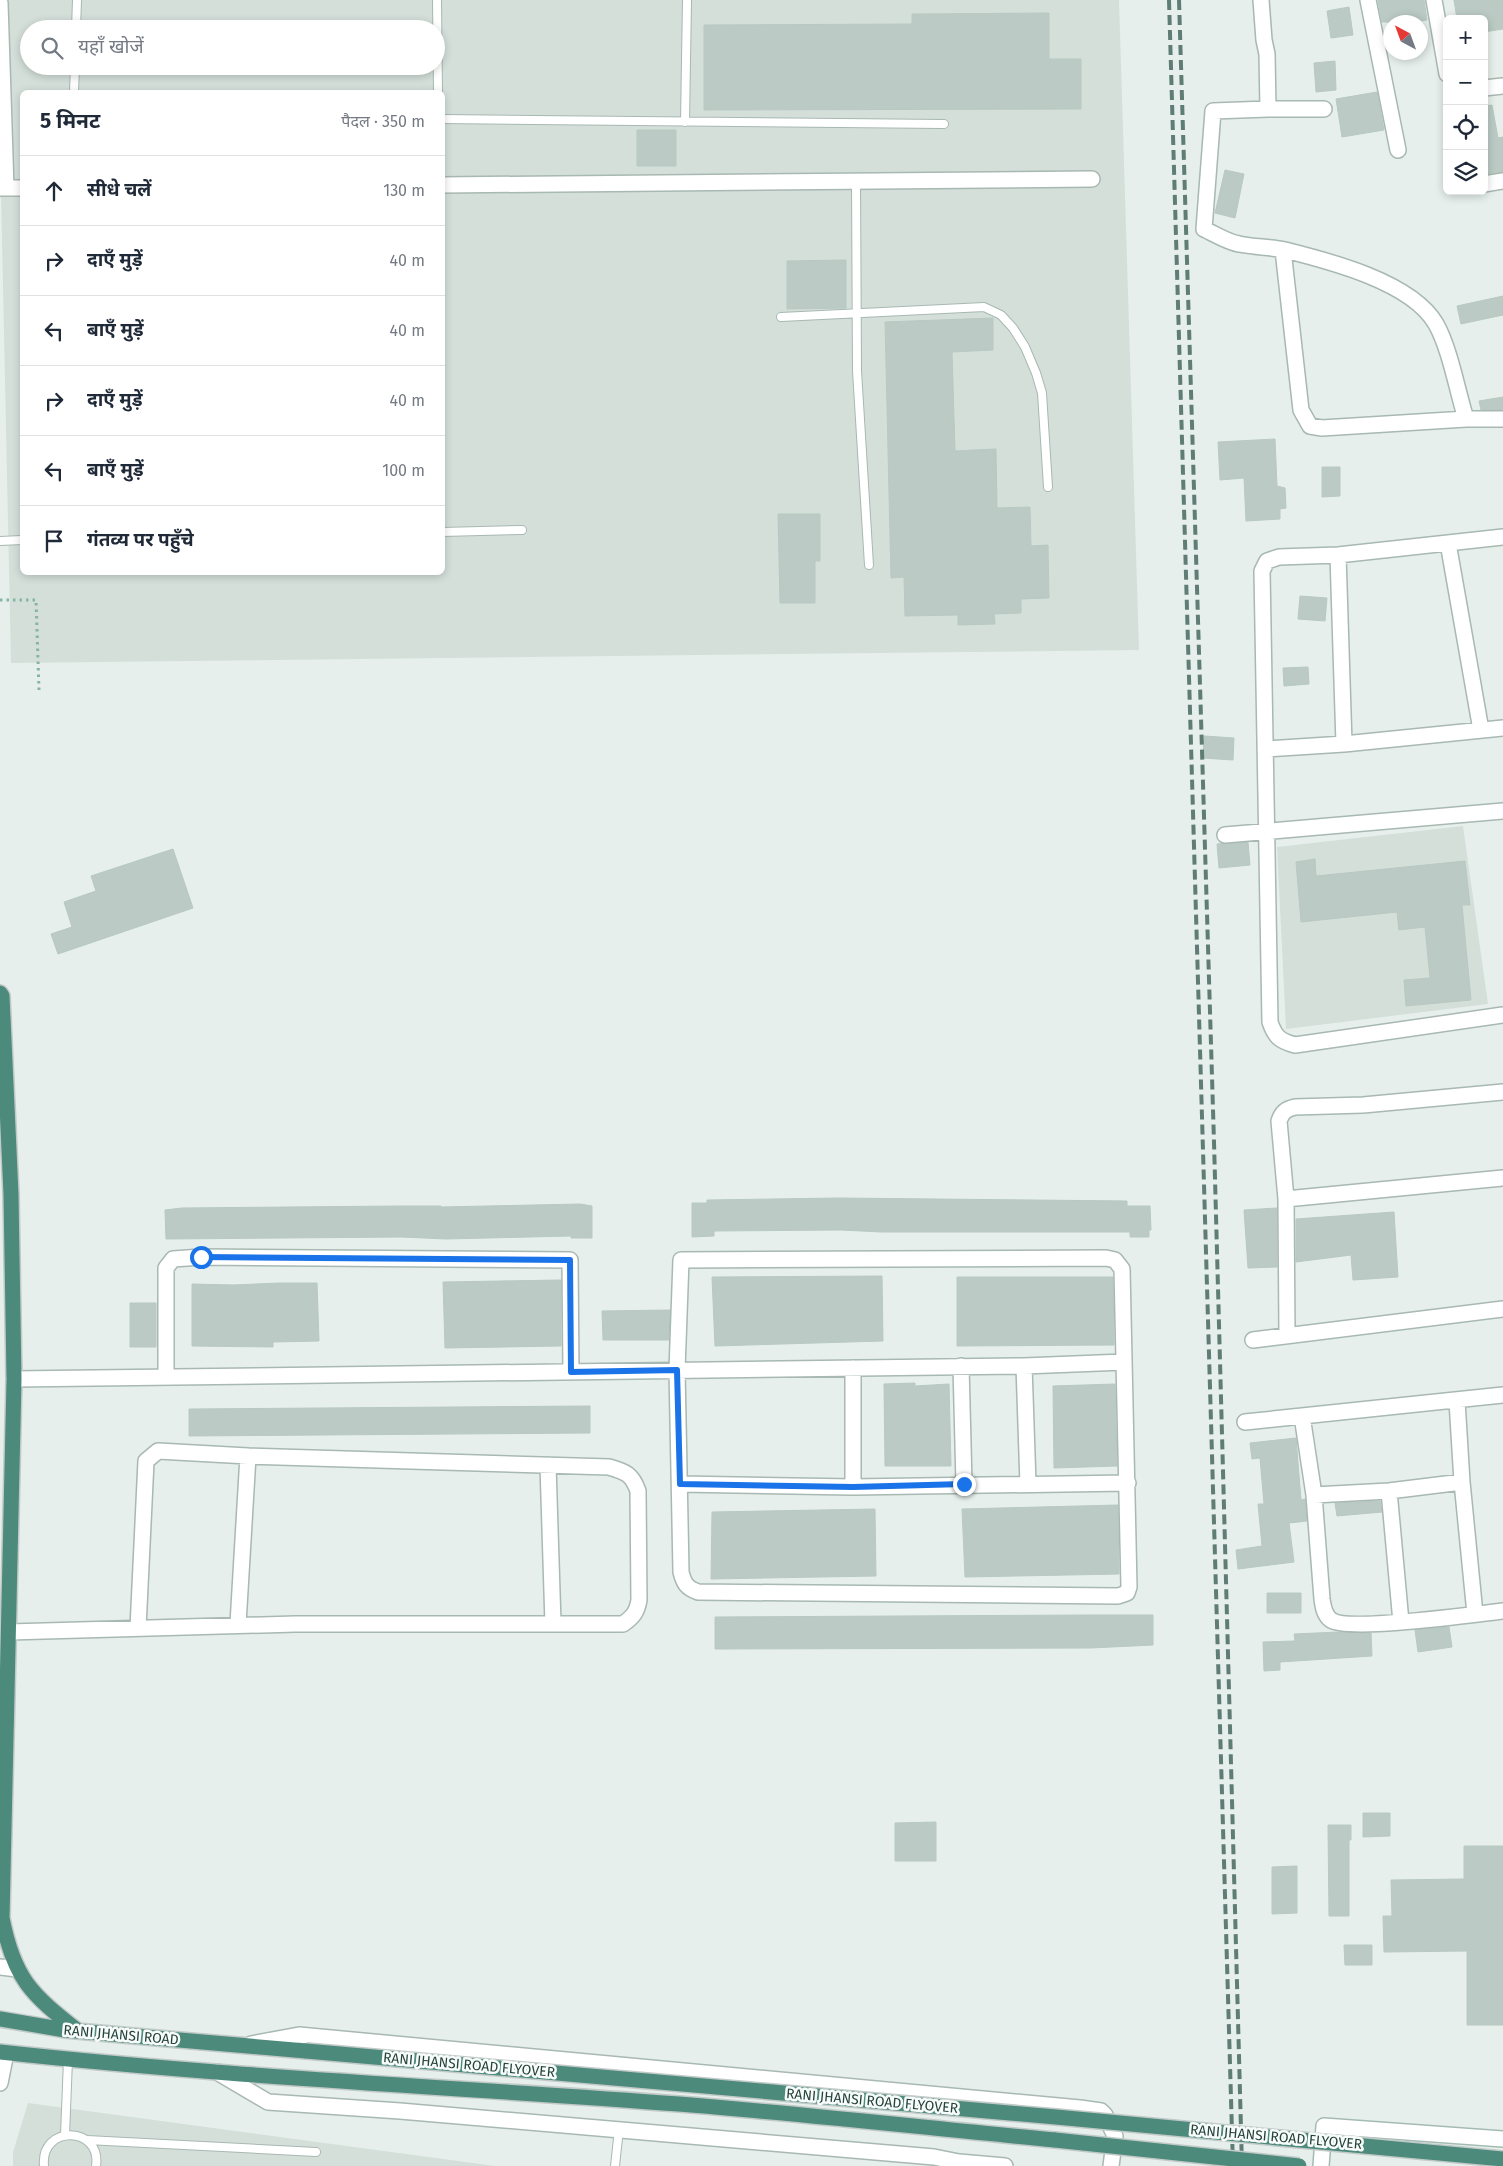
<!DOCTYPE html>
<html lang="hi">
<head>
<meta charset="utf-8">
<style>
  :root { --surface:#fff; --page:#f6f6f7; --text:#1f2937; --muted:#747a83; --line:#e0e1e3 }
  body { margin:0; font-family:"Fira Sans","Noto Sans Devanagari",sans-serif; background:var(--page); color:var(--text) }
  .controls { position:absolute; right:15px; top:15px; display:grid; overflow:hidden; border-radius:8px; box-shadow:0 2px 8px #0003 }
  .controls button { width:45px; height:45px; display:grid; place-items:center; padding:0; border:0; border-bottom:1px solid var(--line); background:var(--surface); color:var(--text); font:25px sans-serif }
  .compass { position:absolute; left:1383px; top:15px; width:45px; height:45px; border-radius:50%; background:var(--surface); box-shadow:0 2px 8px #0003; rotate:319deg }
  .stop { position:absolute; width:15px; height:15px; margin:-11px; border:4px solid #1a73e8; border-radius:50%; background:#fff }
  .stop.end { background:#1a73e8; border-color:#fff; box-shadow:0 1px 5px #0008 }
  .list { margin:0; padding:0; list-style:none }
  h2 { display:flex; justify-content:space-between; align-items:center; height:65px; margin:0; padding:0 20px; font-size:21px }
  h2 small { font-size:16px; font-weight:400; color:var(--muted) }
  .list li { display:grid; grid-template-columns:32px 1fr auto; gap:15px; align-items:center; box-sizing:border-box; height:70px; padding:0 20px; border-top:1px solid var(--line) }
  .list b { display:block; font-size:19px; white-space:nowrap }
  .list em { font-size:16px; font-style:normal; color:var(--muted) }
  .icon { flex:none; width:28px; height:28px; fill:none; stroke:currentColor; stroke-width:2; stroke-linecap:round; stroke-linejoin:round }
  .map { position:relative; flex:none; width:1503px; height:2166px; overflow:hidden }
  .search { position:absolute; background:var(--surface); box-shadow:0 2px 8px #0003; left:20px; top:20px; width:425px; height:55px; display:flex; align-items:center; gap:12px; box-sizing:border-box; padding:0 18px; border-radius:28px; color:var(--muted); font-size:19px }
  .panel { position:absolute; background:var(--surface); box-shadow:0 2px 8px #0003; left:20px; top:90px; width:425px; height:485px; border-radius:8px }
  .map>svg:first-child { display:block }
  .built { fill:#d4dfda; fill-rule:evenodd }
  .building { fill:#bbcac4; stroke:#b8c9c2 }
  .lines { fill:none; stroke-linecap:round; stroke-linejoin:round }
  .service-casing { stroke:#a8b8b2; stroke-width:10 }
  .minor-casing { stroke:#a8b8b2; stroke-width:18 }
  .tertiary-casing { stroke:#a8b8b2; stroke-width:18 }
  .secondary-casing { stroke:#a4bbb3; stroke-width:18 }
  .trunk-casing { stroke:#c2cac8; stroke-width:18 }
  .path { stroke:#86b3a5; stroke-width:3; stroke-dasharray:2.5 4; stroke-linecap:butt }
  .service { stroke:#fff; stroke-width:8 }
  .minor { stroke:#fff; stroke-width:15 }
  .tertiary { stroke:#fff; stroke-width:15 }
  .secondary { stroke:#fff; stroke-width:15 }
  .trunk { stroke:#4c8a7c; stroke-width:15 }
  .rail { stroke:#5f7d75; stroke-width:4; stroke-dasharray:10 5; stroke-linecap:butt }
  .trunk-bridge-casing { stroke:#c2cac8; stroke-width:18; stroke-linecap:butt }
  .trunk-bridge { stroke:#4c8a7c; stroke-width:15 }
  .route { stroke:#1a73e8; stroke-width:6 }
  .labels { text-anchor:middle; dominant-baseline:central; stroke-width:5; stroke-linejoin:round; paint-order:stroke }
  .street-label { font-size:14px; fill:#24423a; stroke:#f7fbf9 }
</style>
</head>
<body>
<div class="map">
<svg width="1503" height="2166" viewBox="0 0 1503 2166">
  <rect width="100%" height="100%" fill="#e6efeb"/>
  <path class="built" d="M 0,0 L 1119,0 L 1139,650 L 11,663 L 0,144 ZM 29,29 L 436,29 L 436,66 L 29,66 ZM 22,92 L 442,92 L 442,572 L 22,572 Z
    M 1463,826 L 1488,1004 L 1286,1029 L 1277,847 Z
    M 28,2103 L 495,2166 L 13,2166 L 13,2152 Z"/>
  <path class="building" d="M 1378,0 L 1424,0 L 1427,20 L 1414,22 L 1382,22 Z
    M 1454,0 L 1503,0 L 1503,29 L 1484,32 L 1484,19 L 1457,19 Z
    M 1349,7 L 1353,35 L 1331,38 L 1327,11 Z
    M 1049,13 L 1049,59 L 1081,59 L 1081,109 L 704,110 L 704,25 L 912,24 L 912,14 Z
    M 1335,61 L 1336,90 L 1316,92 L 1314,63 Z
    M 1377,92 L 1384,130 L 1342,137 L 1336,99 Z
    M 1492,105 L 1498,138 L 1503,137 L 1503,172 L 1484,174 L 1484,106 Z
    M 637,130 L 676,130 L 676,166 L 637,166 Z
    M 1225,170 L 1244,174 L 1235,218 L 1215,213 Z
    M 846,260 L 846,308 L 787,309 L 787,261 Z
    M 1503,296 L 1503,315 L 1461,324 L 1457,306 Z
    M 993,318 L 993,350 L 952,352 L 955,451 L 996,449 L 997,508 L 1030,507 L 1031,546 L 1048,545 L 1049,598 L 1021,599 L 1021,613 L 994,614 L 995,624 L 958,625 L 958,615 L 905,616 L 904,577 L 891,578 L 885,322 Z
    M 1503,397 L 1503,410 L 1481,410 L 1479,401 Z
    M 1275,439 L 1277,486 L 1285,488 L 1286,508 L 1280,509 L 1280,519 L 1246,521 L 1244,478 L 1220,480 L 1218,442 Z
    M 1322,467 L 1340,467 L 1340,496 L 1322,497 Z
    M 778,514 L 820,514 L 820,561 L 815,561 L 815,603 L 780,603 Z
    M 1300,596 L 1327,598 L 1325,621 L 1298,619 Z
    M 1308,667 L 1309,684 L 1284,686 L 1283,668 Z
    M 1204,736 L 1234,738 L 1233,760 L 1203,758 Z
    M 1248,842 L 1250,865 L 1219,868 L 1217,844 Z
    M 173,849 L 193,908 L 58,954 L 51,934 L 72,927 L 64,902 L 96,891 L 91,876 Z
    M 1315,859 L 1316,876 L 1465,861 L 1470,905 L 1462,905 L 1471,1000 L 1406,1006 L 1404,980 L 1430,978 L 1425,927 L 1399,930 L 1397,912 L 1301,922 L 1296,862 Z
    M 838,1198 L 1127,1201 L 1127,1206 L 1150,1206 L 1151,1230 L 1149,1230 L 1149,1237 L 1130,1237 L 1130,1232 L 882,1232 L 841,1230 L 714,1231 L 714,1236 L 692,1237 L 692,1203 L 707,1203 L 707,1200 Z
    M 580,1204 L 592,1206 L 592,1238 L 571,1238 L 571,1236 L 446,1239 L 402,1237 L 166,1239 L 165,1210 L 182,1208 L 398,1206 L 441,1206 L 441,1207 Z
    M 1277,1208 L 1277,1267 L 1248,1268 L 1244,1210 Z
    M 1394,1212 L 1398,1277 L 1353,1280 L 1351,1255 L 1296,1262 L 1296,1219 Z
    M 882,1276 L 883,1341 L 715,1346 L 712,1277 Z
    M 957,1277 L 1113,1277 L 1114,1345 L 957,1346 Z
    M 561,1280 L 561,1346 L 445,1348 L 443,1282 Z
    M 280,1283 L 317,1283 L 319,1341 L 273,1342 L 273,1347 L 192,1346 L 192,1284 L 233,1285 Z
    M 130,1303 L 156,1303 L 156,1347 L 130,1347 Z
    M 670,1310 L 669,1340 L 603,1340 L 602,1311 Z
    M 915,1383 L 915,1386 L 949,1384 L 951,1466 L 885,1466 L 884,1384 Z
    M 1115,1384 L 1117,1466 L 1054,1468 L 1053,1386 Z
    M 590,1406 L 590,1433 L 189,1436 L 189,1409 Z
    M 1296,1438 L 1301,1500 L 1305,1499 L 1307,1521 L 1289,1523 L 1294,1562 L 1238,1569 L 1236,1550 L 1262,1546 L 1258,1504 L 1264,1504 L 1260,1458 L 1252,1459 L 1250,1443 Z
    M 1380,1501 L 1382,1512 L 1337,1516 L 1335,1503 Z
    M 1118,1505 L 1119,1574 L 965,1577 L 962,1509 Z
    M 875,1509 L 876,1576 L 711,1579 L 712,1512 Z
    M 1267,1593 L 1301,1593 L 1301,1613 L 1267,1613 Z
    M 1087,1615 L 1153,1615 L 1153,1645 L 1090,1648 L 715,1649 L 715,1617 Z
    M 1449,1627 L 1452,1647 L 1418,1652 L 1415,1630 Z
    M 1339,1632 L 1371,1633 L 1372,1656 L 1280,1662 L 1280,1670 L 1264,1671 L 1263,1642 L 1295,1641 L 1294,1634 Z
    M 1363,1813 L 1390,1813 L 1390,1836 L 1363,1837 Z
    M 936,1822 L 936,1861 L 895,1861 L 895,1823 Z
    M 1328,1825 L 1351,1825 L 1351,1840 L 1349,1840 L 1349,1916 L 1329,1916 Z
    M 1464,1846 L 1503,1846 L 1503,2025 L 1467,2025 L 1467,1951 L 1384,1952 L 1383,1916 L 1392,1916 L 1391,1880 L 1464,1879 Z
    M 1297,1866 L 1297,1913 L 1272,1914 L 1272,1867 Z
    M 1344,1945 L 1372,1945 L 1372,1965 L 1345,1965 Z"/>
  <g class="lines">
    <defs>
      <path id="service" d="M 437,0 L 438,92
        M 76,29 L 77,0
        M 74,92 L 75,66
        M 442,119 L 944,124
        M 685,122 L 687,0
        M 856,181 L 857,371 L 869,565
        M 781,317 L 984,307 L 1001,315 L 1013,328 L 1025,347 L 1036,373 L 1042,393 L 1048,487
        M 442,532 L 522,530
        M 0,541 L 22,540
        M 65,2135 L 68,2060
        M 87,2140 L 316,2152
        M 44,2166 C 40,2124 102,2126 96,2166
        M 615,2166 L 619,2129"/>
      <path id="minor" d="M 1261,0 L 1264,40 L 1267,54 L 1268,109 L 1324,109
        M 1368,0 L 1398,150
        M 1434,0 L 1447,74
        M 0,3 L 6,188
        M 1484,88 L 1503,86
        M 1268,109 L 1213,111 L 1204,229 C 1215,234 1227,242 1239,244 C 1254,247 1270,247 1285,250 C 1329,261 1412,282 1436,324 C 1450,349 1457,390 1466,419
        M 1484,184 L 1503,181
        M 442,185 L 1092,179
        M 0,188 L 22,188
        M 1283,250 L 1301,410 L 1310,426 L 1322,428 L 1466,419 L 1503,419
        M 1503,537 L 1338,555 L 1279,557 L 1267,561 L 1262,571 L 1270,1022 C 1275,1037 1280,1041 1295,1045 L 1503,1015
        M 1448,543 L 1481,730
        M 1338,555 L 1344,744
        M 1265,749 L 1344,744 L 1503,728
        M 1225,835 L 1503,811
        M 1286,1199 L 1503,1178
        M 1106,1258 L 1115,1260 L 1122,1269 L 1129,1587 L 1127,1593 L 1118,1596 L 698,1592 C 687,1588 684,1584 681,1572 L 677,1370 L 681,1260 Z
        M 1287,1334 L 1286,1199 L 1279,1121 C 1282,1112 1286,1109 1295,1107 L 1363,1105 L 1503,1092
        M 1253,1340 L 1503,1309
        M 961,1366 L 964,1484
        M 1024,1366 L 1028,1484
        M 853,1368 L 853,1487
        M 166,1377 L 166,1268 L 173,1259 L 201,1257 L 570,1260 L 571,1372
        M 14,1379 L 1024,1366 L 1124,1362
        M 1457,1401 L 1462,1482 L 1475,1614
        M 1302,1416 L 1314,1495 L 1322,1599 C 1323,1606 1324,1615 1331,1620 C 1347,1632 1476,1614 1503,1611
        M 1245,1422 L 1503,1395
        M 548,1465 L 553,1624
        M 680,1484 L 853,1487 L 1128,1483
        M 1389,1491 L 1401,1622
        M 1314,1495 L 1389,1491 L 1462,1482
        M 238,1624 L 248,1456
        M 9,1632 L 295,1624 L 623,1624 C 633,1617 637,1612 639,1600 L 638,1491 C 632,1474 626,1472 609,1467 L 248,1456 L 158,1451 L 146,1461 L 138,1628"/>
      <path id="tertiary" d="M 0,1967 L 17,1969
        M 251,2044 L 299,2035 L 1080,2108 L 1101,2111 L 1105,2115 L 1115,2136 L 1111,2166
        M 217,2072 L 268,2102 L 400,2111 L 934,2157 L 959,2162 L 1005,2166
        M 0,2083 L 6,2053"/>
      <path id="secondary" d="M 1321,2166 L 1324,2126 L 1503,2139"/>
      <path id="trunk" d="M 0,993 L 2,996 L 11,1194 L 14,1379 L 2,1918 C 14,1979 31,1994 78,2031
        M 0,2019 L 65,2030 L 306,2051
        M 0,2052 C 226,2077 453,2087 679,2104 C 804,2114 929,2128 1055,2140"/>
    </defs>
    <use href="#service" class="service-casing"/>
    <use href="#minor" class="minor-casing"/>
    <use href="#tertiary" class="tertiary-casing"/>
    <use href="#secondary" class="secondary-casing"/>
    <use href="#trunk" class="trunk-casing"/>
    <path class="path" d="M 0,600 L 36,600 L 39,690"/>
    <use href="#service" class="service"/>
    <use href="#minor" class="minor"/>
    <use href="#tertiary" class="tertiary"/>
    <use href="#secondary" class="secondary"/>
    <use href="#trunk" class="trunk"/>
    <path class="rail" d="M 1169,0 L 1233,2166
      M 1179,0 L 1214,1142 L 1242,2166"/>
    <defs>
      <path id="trunk-bridge" d="M 306,2051 L 1056,2117 L 1503,2159
        M 1055,2140 L 1299,2166"/>
    </defs>
    <use href="#trunk-bridge" class="trunk-bridge-casing"/>
    <use href="#trunk-bridge" class="trunk-bridge"/>
  </g>
  <g class="lines">
    <path class="route" d="M 201,1257 L 570,1260 L 571,1372 L 677,1370 L 680,1484 L 853,1487 L 964,1484"/>
  </g>
  <g class="labels">
    <g class="street-label">
      <text transform="translate(121 2035) rotate(5)">RANI JHANSI ROAD</text>
      <text transform="translate(469 2065) rotate(5)">RANI JHANSI ROAD FLYOVER</text>
      <text transform="translate(872 2101) rotate(5)">RANI JHANSI ROAD FLYOVER</text>
      <text transform="translate(1276 2137) rotate(5)">RANI JHANSI ROAD FLYOVER</text>
    </g>
  </g>
</svg>
<div class="controls">
<button>+</button>
<button>−</button>
<button><svg class="icon" aria-label="locate" viewBox="0 0 24 24"><circle cx="12" cy="12" r="6"/><path d="M12 2v4M12 18v4M2 12h4M18 12h4"/></svg></button>
<button><svg class="icon" aria-label="layers" viewBox="0 0 24 24"><path d="M12 4l9 5-9 5-9-5zM3 14l9 5 9-5"/></svg></button>
</div>
<svg class="compass" viewBox="-18 -18 36 36"><path d="M0-13l5 13h-10z" fill="#e53935"/><path d="M0 13l5-13h-10z" fill="#747a83"/></svg>
<div class="stop" style="left:201px;top:1257px"></div>
<div class="stop end" style="left:964px;top:1484px"></div>
<div class="search"><svg class="icon" aria-label="search" viewBox="0 0 24 24"><circle cx="10" cy="10" r="6"/><path d="M15 15l6 6"/></svg>यहाँ खोजें</div>
<section class="panel">
<h2>5 मिनट<small>पैदल · 350 m</small></h2>
<ul class="list">
<li><svg class="icon" aria-label="ahead" viewBox="0 0 24 24"><path d="M12 20V5M6 11l6-6 6 6"/></svg><div><b>सीधे चलें</b></div><em>130 m</em></li>
<li><svg class="icon" aria-label="right" viewBox="0 0 24 24"><path d="M7 20v-9h11M14 6l5 5-5 5"/></svg><div><b>दाएँ मुड़ें</b></div><em>40 m</em></li>
<li><svg class="icon" aria-label="left" viewBox="0 0 24 24"><path d="M17 20v-9H6M10 6l-5 5 5 5"/></svg><div><b>बाएँ मुड़ें</b></div><em>40 m</em></li>
<li><svg class="icon" aria-label="right" viewBox="0 0 24 24"><path d="M7 20v-9h11M14 6l5 5-5 5"/></svg><div><b>दाएँ मुड़ें</b></div><em>40 m</em></li>
<li><svg class="icon" aria-label="left" viewBox="0 0 24 24"><path d="M17 20v-9H6M10 6l-5 5 5 5"/></svg><div><b>बाएँ मुड़ें</b></div><em>100 m</em></li>
<li><svg class="icon" aria-label="arrive" viewBox="0 0 24 24"><path d="M6 21V4h12l-3 4 3 4H6"/></svg><div><b>गंतव्य पर पहुँचे</b></div></li>
</ul>
</section>
</div>
</body>
</html>
